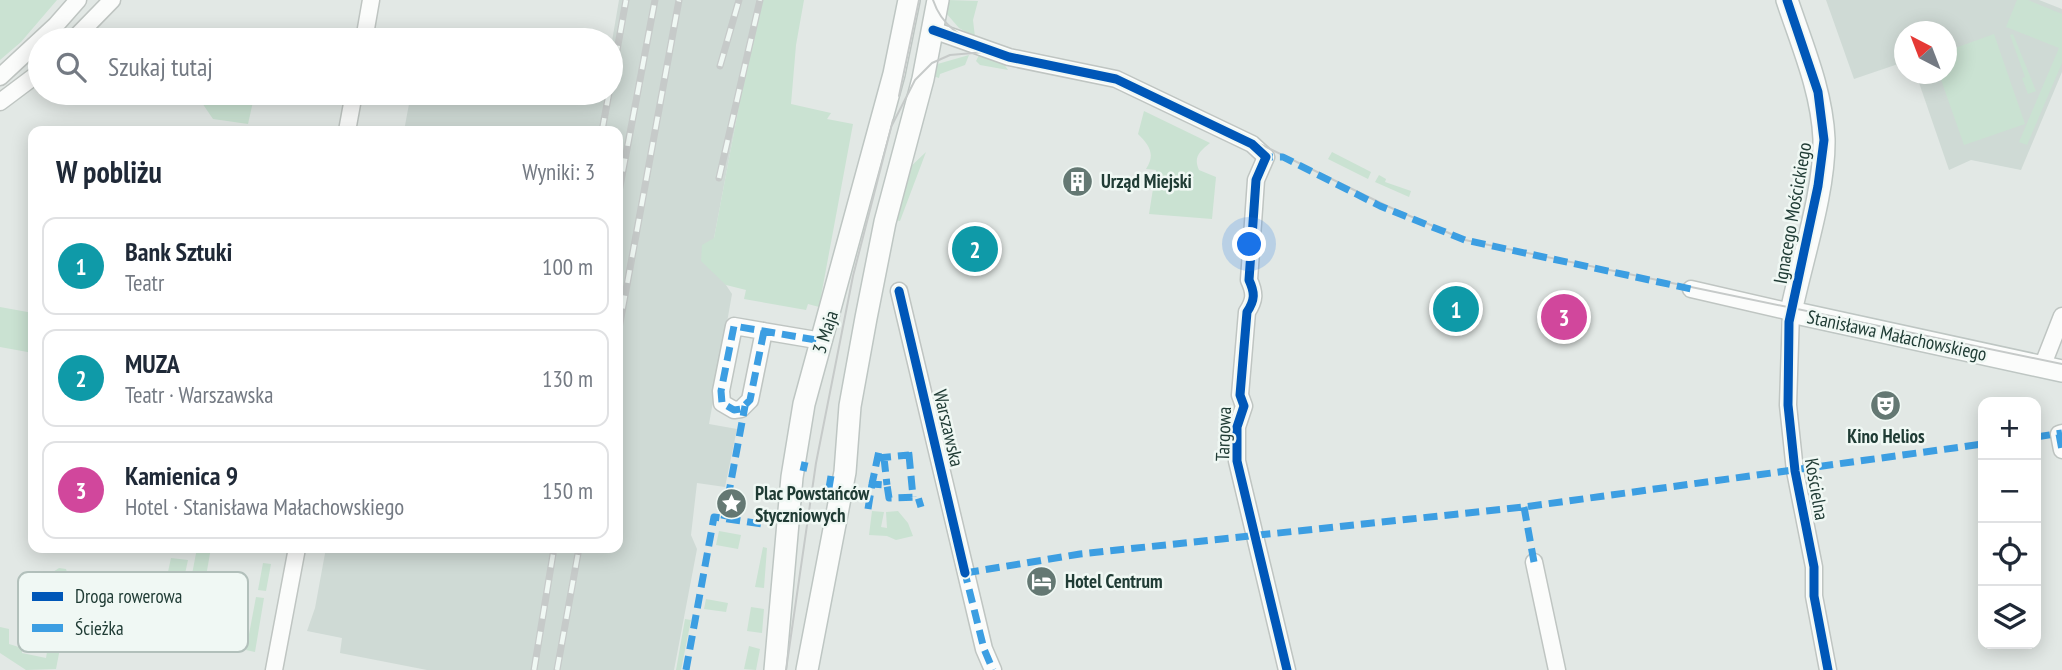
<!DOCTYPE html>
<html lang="pl">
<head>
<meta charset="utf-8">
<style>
  :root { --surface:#fff; --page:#f6f6f7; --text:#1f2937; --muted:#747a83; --line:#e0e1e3; --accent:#647873 }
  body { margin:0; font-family:"PT Sans Narrow",sans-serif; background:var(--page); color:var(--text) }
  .controls { position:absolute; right:21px; bottom:21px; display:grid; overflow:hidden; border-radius:14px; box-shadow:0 4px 18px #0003 }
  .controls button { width:63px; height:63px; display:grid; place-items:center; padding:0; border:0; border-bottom:2px solid var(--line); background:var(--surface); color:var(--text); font:35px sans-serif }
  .compass { position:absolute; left:1894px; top:21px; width:63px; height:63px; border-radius:50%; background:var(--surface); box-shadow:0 4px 18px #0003; rotate:318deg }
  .you { position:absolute; left:1250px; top:245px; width:24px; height:24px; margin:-18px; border:5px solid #fff; border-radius:50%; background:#1a73e8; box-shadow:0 0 0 10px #1a73e833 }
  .badge { display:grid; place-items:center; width:46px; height:46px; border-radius:50%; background:var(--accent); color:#fff; font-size:23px; font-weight:700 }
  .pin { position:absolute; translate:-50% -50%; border:4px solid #fff; box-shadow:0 2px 7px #0006 }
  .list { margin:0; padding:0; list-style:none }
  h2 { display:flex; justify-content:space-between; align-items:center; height:91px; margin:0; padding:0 28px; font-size:30px }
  h2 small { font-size:23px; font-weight:400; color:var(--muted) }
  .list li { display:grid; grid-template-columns:46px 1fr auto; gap:21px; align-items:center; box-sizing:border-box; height:98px; margin:0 14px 14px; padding:0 14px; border:2px solid var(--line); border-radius:14px }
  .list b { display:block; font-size:26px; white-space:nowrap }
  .list p { margin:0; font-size:23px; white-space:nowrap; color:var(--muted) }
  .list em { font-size:23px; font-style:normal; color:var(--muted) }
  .icon { flex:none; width:38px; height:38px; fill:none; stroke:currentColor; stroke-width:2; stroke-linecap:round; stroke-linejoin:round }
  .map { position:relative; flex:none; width:2062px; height:670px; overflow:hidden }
  .search { position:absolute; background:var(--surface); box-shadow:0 4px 18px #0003; left:28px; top:28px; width:595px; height:77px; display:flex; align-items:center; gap:18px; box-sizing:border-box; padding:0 24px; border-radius:38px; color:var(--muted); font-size:26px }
  .panel { position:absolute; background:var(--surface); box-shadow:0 4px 18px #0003; left:28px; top:126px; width:595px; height:427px; border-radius:14px }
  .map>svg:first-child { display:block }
  .built { fill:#cfdad5 }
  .green { fill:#cae2d2 }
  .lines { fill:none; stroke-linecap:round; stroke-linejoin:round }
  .street-casing { stroke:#bfc5c2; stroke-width:19 }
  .secondary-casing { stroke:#bec6c3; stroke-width:24 }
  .street { stroke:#fbfcfb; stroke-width:16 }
  .secondary { stroke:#fbfcfb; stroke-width:21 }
  .tram { stroke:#c6cac9; stroke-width:2 }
  .rail-casing { stroke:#c6cac9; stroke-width:7 }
  .rail { stroke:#f0f8f4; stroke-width:4.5; stroke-dasharray:13; stroke-linecap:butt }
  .quiet { stroke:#3c9ee2; stroke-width:7; stroke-dasharray:14 7; stroke-linecap:butt }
  .cycleway-casing { stroke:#f0f8f4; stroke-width:13 }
  .cycleway { stroke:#0057b8; stroke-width:9 }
  .labels { text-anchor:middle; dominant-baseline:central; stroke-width:5; stroke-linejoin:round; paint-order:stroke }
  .poi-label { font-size:19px; font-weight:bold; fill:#203c35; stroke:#f0f8f4; text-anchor:start }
  .street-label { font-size:19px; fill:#203c35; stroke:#f0f8f4 }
  .key { fill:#f0f8f4; stroke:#b2c0bb; stroke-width:2 }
  .key-label { font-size:19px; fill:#203c35 }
</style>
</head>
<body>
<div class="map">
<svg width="2062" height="670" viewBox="0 0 2062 670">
  <rect width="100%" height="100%" fill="#e2e8e5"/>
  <path class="built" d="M 619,0 L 759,0 L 714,238 L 726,285 L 732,294 L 709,424 L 737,429 L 725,487 L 697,483 L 691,535 L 697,549 L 674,670 L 427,670 L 340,653 L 342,638 L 307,631 L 315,608 L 326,548 L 618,548 L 618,131 L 404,131 L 411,93 L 611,93 L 611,47 Z
    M 1826,0 L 2039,0 L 2062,9 L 2062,72 L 2021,170 L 1971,160 L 1949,170 L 1916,74 L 1946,74 L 1946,32 L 1904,32 L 1904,62 L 1854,79 Z"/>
  <path class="green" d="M 0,0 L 57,0 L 21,42 L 0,60 Z
    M 759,0 L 804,0 L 796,45 L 791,104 L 831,113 L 827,119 L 853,124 L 819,307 L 808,304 L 806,310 L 744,299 L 746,290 L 726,285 L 701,261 L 702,245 L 714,238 Z
    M 948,0 L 978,1 L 973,20 L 975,37 L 959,28 L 946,13 Z
    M 2017,0 L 2028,0 L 2062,14 L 2062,63 L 2027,145 L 2019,142 L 2059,48 L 2006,27 Z
    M 1994,34 L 2025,124 L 1964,145 L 1939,74 L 1946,74 L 1947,51 Z
    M 2013,34 L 2036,91 L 2028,94 L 2022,78 L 2025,77 L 2010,35 Z
    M 969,55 L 965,65 L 940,74 L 939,78 L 933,76 L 934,65 Z
    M 979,55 L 1004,64 L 1008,70 L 980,65 L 976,61 Z
    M 211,93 L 249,93 L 254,97 L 248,124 L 213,119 L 200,100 Z
    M 1144,111 L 1210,143 C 1200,151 1193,157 1199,170 L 1216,177 L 1212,219 L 1149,214 L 1156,170 L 1146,169 C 1156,154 1149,145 1138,134 Z
    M 926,152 L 900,221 L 895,220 L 907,170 Z
    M 1332,152 L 1371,172 L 1368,179 L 1328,159 Z
    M 1379,175 L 1386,179 L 1385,182 L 1411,191 L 1409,197 L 1375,182 Z
    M 0,307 L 33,313 L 33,353 L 0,347 Z
    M 872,511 L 884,512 L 881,527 L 887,528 L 886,512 L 898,511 L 908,523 L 913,536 L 896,540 L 887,536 L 869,535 Z
    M 719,531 L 741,535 L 738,549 L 716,545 Z
    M 763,547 L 767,548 L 764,588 L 755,587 Z
    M 197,548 L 211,548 L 200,610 L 186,606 Z
    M 171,558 L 188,560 L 178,606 L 161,604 Z
    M 263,563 L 271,564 L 266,591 L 258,590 Z
    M 59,568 L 66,569 L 71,585 L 67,606 L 41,598 L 44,578 Z
    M 256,597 L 264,598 L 255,652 L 246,650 Z
    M 706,599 L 728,603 L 726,612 L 704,609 Z
    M 751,607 L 764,609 L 762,633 L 747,631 Z
    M 53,609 L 67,612 L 56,669 L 26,670 L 0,653 L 0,627 L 9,629 L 9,644 L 22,648 L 22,653 L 46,658 L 50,634 L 35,631 L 39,611 L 46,613 Z
    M 685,619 L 691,620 L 681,670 L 676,670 Z
    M 749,646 L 760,649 L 756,670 L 744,669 Z"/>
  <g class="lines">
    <defs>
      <path id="street" d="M 933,30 L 1009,57 L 1116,79 L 1252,144 L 1266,157 L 1256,180 L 1249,280 C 1255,293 1255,300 1247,312 L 1240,395 L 1244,406 L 1237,427 L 1237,461 L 1287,670
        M 73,40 L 112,0
        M 364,40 L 371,0
        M 0,77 L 56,25 L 78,0
        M 0,102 L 40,72
        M 347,131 L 354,93
        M 1691,289 L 1791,312 L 1788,405 L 1795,471 L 1814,567 L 1814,596 L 1828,670
        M 899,291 L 984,649 L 993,670
        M 764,331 L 750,400 L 741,409 L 734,410 L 722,403 L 721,391 L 734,326 L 822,341
        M 2042,367 L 2062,316
        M 2062,433 L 2059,434 L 2062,450
        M 1534,562 L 1557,670
        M 274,670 L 297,548"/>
      <path id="secondary" d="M 1787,0 C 1802,45 1822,91 1824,139 C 1825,191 1802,259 1791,312 L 2062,371
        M 775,670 L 792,477 L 804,404 L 894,74 L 909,0
        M 807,670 L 845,472 L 850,406 L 866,318 L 885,222 L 923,79 L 938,0"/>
    </defs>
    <use href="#street" class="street-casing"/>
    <use href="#secondary" class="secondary-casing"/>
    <use href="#street" class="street"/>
    <use href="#secondary" class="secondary"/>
    <path class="tram" d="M 933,0 C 942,27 962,38 988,48
      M 899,96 L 919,0
      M 891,127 L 915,80 L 932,63 L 950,55 L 985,52 L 1073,65 L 1103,73 L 1147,89 L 1387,206 L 1465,240 L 2062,364
      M 786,670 L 816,463 L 853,276 L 893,120"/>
    <defs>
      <path id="rail" d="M 720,66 L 739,0
        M 611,84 L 626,0
        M 602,131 L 609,93
        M 719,178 L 760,0
        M 618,197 L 655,0
        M 618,334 L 679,0
        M 534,670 L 554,548
        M 557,670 L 579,548"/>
    </defs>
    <use href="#rail" class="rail-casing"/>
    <use href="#rail" class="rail"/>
    <path class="quiet" d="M 1261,152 L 1266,157 L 1283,157 L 1380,206 L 1465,240 L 1691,289
      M 764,331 L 750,400 L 741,409 L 734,410 L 722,403 L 721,391 L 734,326 L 822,341
      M 2059,434 L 2062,450
      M 2036,437 L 2062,433
      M 909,455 L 913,497
      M 877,458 L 909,455 L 908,448
      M 884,458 L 887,485
      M 803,471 L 805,462
      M 869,484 L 872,484 L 880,446
      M 829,488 L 831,476
      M 1524,507 L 1534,562
      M 868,509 L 872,484 L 887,485 L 889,498 L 918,497 L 921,507
      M 724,519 L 745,406
      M 964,569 L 984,649 L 993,670
      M 965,573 L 1080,554 L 1524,507 L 1983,444
      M 686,670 L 714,517 L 762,524"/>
    <defs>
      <path id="cycleway" d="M 1787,0 L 1818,92 L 1824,140 L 1818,186 L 1789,322 L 1788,405 L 1795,471 L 1814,567 L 1814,596 L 1828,670
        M 933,30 L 1009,57 L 1116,79 L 1252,144 L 1266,157 L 1256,180 L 1249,280 C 1255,293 1255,300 1247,312 L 1240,395 L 1244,406 L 1237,427 L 1237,461 L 1287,670
        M 899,291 L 965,573"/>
    </defs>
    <use href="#cycleway" class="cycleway-casing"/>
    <use href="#cycleway" class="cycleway"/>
  </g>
  <defs>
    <symbol id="building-disc" viewBox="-11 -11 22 22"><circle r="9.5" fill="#647873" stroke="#f0f8f4"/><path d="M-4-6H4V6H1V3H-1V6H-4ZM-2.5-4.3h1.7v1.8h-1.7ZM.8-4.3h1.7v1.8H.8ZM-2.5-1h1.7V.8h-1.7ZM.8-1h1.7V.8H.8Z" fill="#fff"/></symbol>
    <symbol id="theatre-disc" viewBox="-11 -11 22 22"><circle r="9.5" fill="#647873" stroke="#f0f8f4"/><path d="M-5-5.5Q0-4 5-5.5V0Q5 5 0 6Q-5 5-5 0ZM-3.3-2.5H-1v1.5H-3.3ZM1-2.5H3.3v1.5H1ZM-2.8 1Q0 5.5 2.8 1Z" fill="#fff"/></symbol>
    <symbol id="sight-disc" viewBox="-11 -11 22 22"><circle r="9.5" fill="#647873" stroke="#f0f8f4"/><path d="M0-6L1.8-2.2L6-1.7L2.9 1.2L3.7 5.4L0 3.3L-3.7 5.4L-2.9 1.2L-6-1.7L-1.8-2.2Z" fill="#fff"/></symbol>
    <symbol id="hotel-disc" viewBox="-11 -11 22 22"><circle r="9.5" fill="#647873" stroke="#f0f8f4"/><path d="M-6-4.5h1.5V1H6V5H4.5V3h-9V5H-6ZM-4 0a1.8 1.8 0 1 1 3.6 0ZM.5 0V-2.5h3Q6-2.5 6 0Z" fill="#fff"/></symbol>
  </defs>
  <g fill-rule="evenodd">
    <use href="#building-disc" x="1060" y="164" width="35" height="35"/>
    <use href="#theatre-disc" x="1868" y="388" width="35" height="35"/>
    <use href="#sight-disc" x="714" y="486" width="35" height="35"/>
    <use href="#hotel-disc" x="1024" y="564" width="35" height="35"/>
  </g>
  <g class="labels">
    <g class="poi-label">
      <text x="1101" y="181">Urząd Miejski</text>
      <text x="1886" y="436" text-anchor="middle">Kino Helios</text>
      <text x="755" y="493">Plac Powstańców<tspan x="755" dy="22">Styczniowych</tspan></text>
      <text x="1065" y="581">Hotel Centrum</text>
    </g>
    <g class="street-label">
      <text transform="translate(1792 213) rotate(-80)">Ignacego Mościckiego</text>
      <text transform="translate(825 332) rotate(-72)">3 Maja</text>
      <text transform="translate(1897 335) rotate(12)">Stanisława Małachowskiego</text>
      <text transform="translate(949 428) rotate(77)">Warszawska</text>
      <text transform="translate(1223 434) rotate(-88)">Targowa</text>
      <text transform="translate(1817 489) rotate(80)">Kościelna</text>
    </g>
  </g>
  <rect x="18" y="572" width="230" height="80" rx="10" class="key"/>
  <rect x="32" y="592" width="31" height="9" fill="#0057b8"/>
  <rect x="32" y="624" width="31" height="8" fill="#3c9ee2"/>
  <g class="key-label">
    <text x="75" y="603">Droga rowerowa</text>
    <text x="75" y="635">Ścieżka</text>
  </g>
</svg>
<div class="controls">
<button>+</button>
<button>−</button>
<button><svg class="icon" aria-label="locate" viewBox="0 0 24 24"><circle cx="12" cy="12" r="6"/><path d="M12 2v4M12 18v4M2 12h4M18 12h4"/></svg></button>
<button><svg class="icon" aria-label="layers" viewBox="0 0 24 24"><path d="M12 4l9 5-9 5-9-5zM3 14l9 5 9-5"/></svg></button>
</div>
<svg class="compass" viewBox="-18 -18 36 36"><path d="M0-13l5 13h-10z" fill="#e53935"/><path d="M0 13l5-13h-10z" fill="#747a83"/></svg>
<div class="you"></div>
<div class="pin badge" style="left:1456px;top:309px;background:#0f9aa8">1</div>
<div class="pin badge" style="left:975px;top:249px;background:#0f9aa8">2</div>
<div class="pin badge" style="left:1564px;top:317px;background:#d1479c">3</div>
<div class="search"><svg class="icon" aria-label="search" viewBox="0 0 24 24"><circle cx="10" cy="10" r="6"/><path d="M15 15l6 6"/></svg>Szukaj tutaj</div>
<section class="panel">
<h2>W pobliżu<small>Wyniki: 3</small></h2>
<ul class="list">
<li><span class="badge" style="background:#0f9aa8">1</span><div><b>Bank Sztuki</b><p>Teatr</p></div><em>100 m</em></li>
<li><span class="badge" style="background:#0f9aa8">2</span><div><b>MUZA</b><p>Teatr · Warszawska</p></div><em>130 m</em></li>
<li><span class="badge" style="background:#d1479c">3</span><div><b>Kamienica 9</b><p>Hotel · Stanisława Małachowskiego</p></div><em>150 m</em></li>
</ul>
</section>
</div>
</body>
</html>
